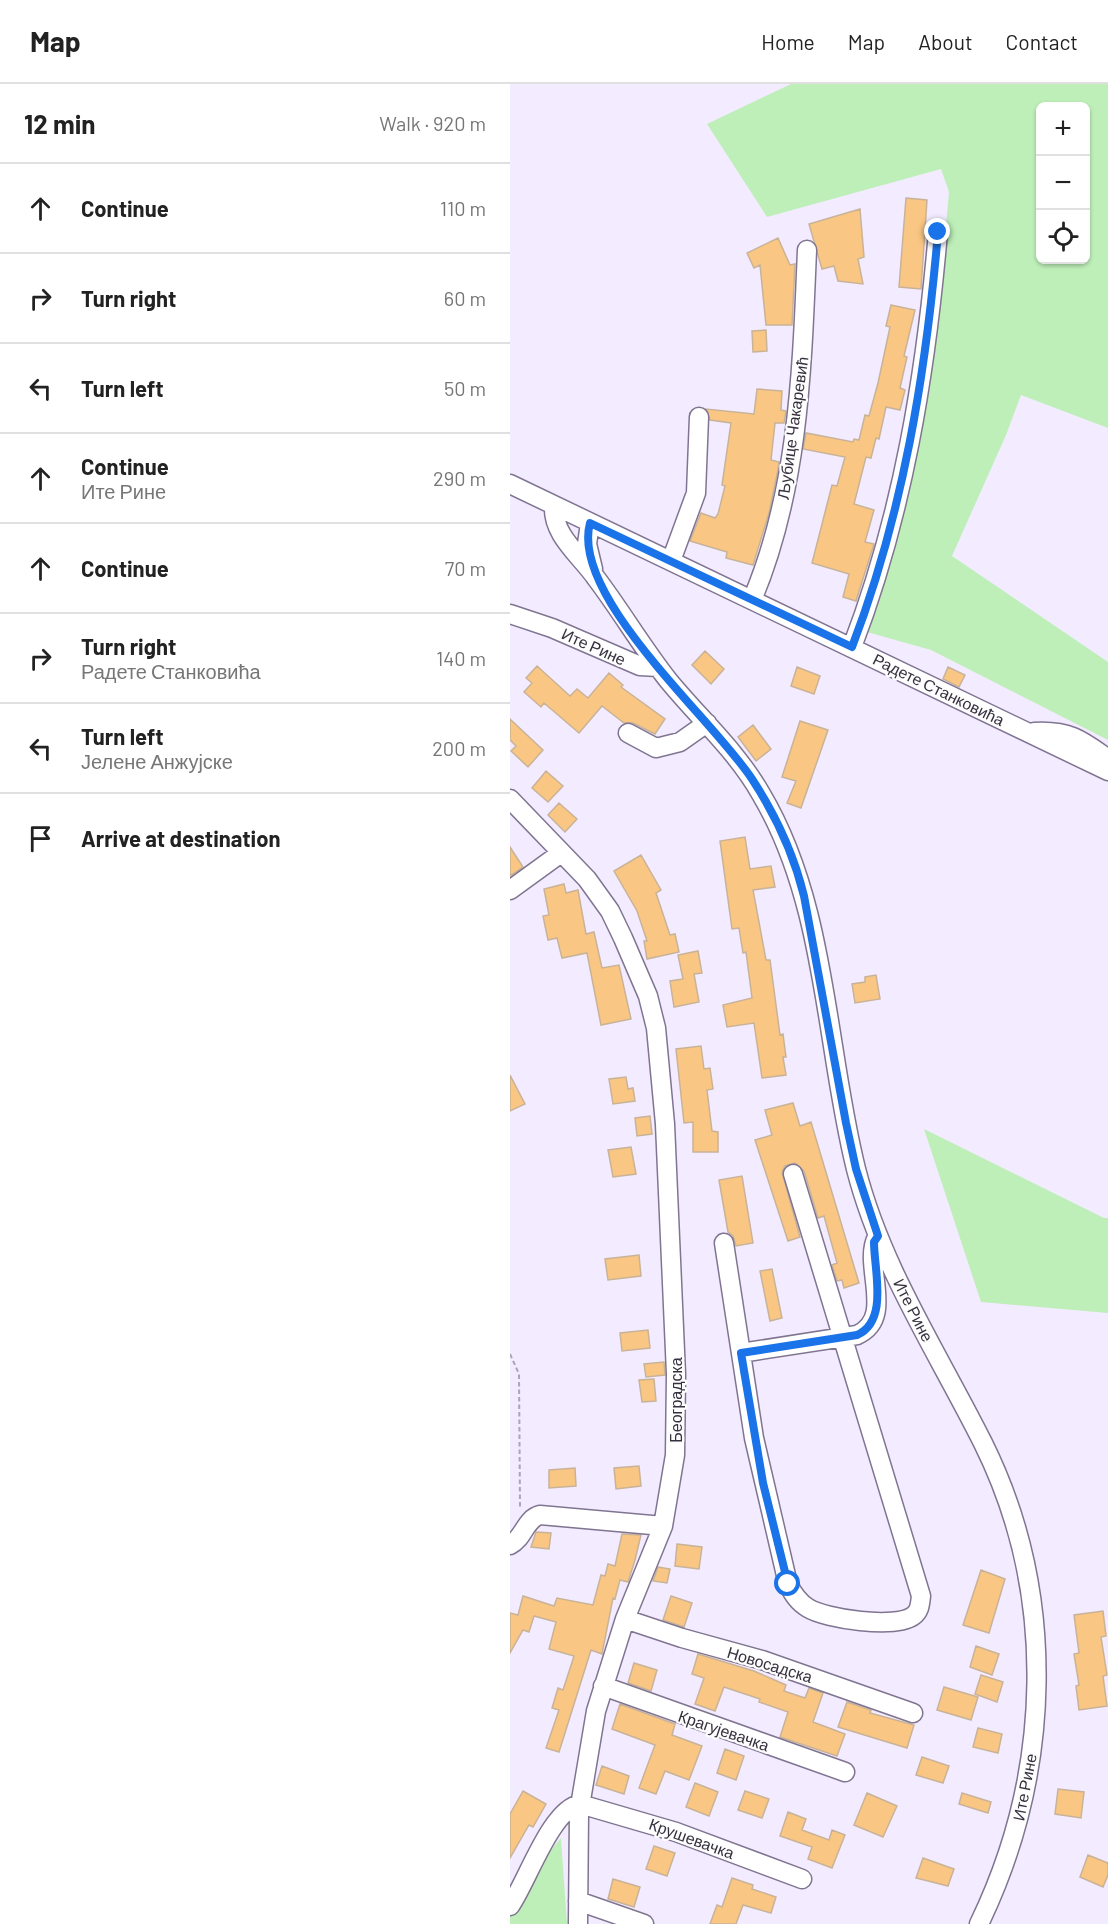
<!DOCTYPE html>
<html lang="en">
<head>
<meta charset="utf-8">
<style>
  :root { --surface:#fff; --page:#f6f6f6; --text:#222; --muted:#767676; --line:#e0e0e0 }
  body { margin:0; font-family:Barlow,sans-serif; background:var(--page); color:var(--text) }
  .controls { position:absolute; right:18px; top:18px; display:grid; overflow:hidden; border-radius:9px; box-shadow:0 2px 4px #0004 }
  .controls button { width:54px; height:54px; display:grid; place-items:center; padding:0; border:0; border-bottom:2px solid var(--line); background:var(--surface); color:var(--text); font:30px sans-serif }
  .stop { position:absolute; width:18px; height:18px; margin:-14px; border:4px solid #1a73e8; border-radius:50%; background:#fff }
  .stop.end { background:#1a73e8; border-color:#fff; box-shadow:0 2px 6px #0008 }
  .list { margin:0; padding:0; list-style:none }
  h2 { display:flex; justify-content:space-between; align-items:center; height:78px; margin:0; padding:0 24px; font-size:26px }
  h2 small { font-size:20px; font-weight:400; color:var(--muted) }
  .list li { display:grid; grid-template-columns:39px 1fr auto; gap:18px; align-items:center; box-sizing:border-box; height:90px; padding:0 24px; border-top:2px solid var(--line) }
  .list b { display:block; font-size:22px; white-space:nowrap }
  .list p { margin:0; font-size:20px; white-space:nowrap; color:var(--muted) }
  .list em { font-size:20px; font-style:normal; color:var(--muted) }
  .icon { flex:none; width:33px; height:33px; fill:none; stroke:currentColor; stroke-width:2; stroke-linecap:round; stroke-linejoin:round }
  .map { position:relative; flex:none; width:598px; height:1840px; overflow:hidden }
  header { display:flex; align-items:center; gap:36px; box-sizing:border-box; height:84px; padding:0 30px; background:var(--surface); border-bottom:2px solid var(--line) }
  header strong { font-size:28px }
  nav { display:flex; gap:33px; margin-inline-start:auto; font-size:21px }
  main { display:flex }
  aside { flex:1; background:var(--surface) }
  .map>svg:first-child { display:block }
  .green { fill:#beefb9; fill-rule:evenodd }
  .building { fill:#f9c683; stroke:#c9b398; stroke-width:1.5 }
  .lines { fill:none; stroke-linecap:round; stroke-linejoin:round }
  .minor-casing { stroke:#807591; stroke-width:21 }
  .path { stroke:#aba4b5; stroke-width:2; stroke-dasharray:4.5 3; stroke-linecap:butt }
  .minor { stroke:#fff; stroke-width:18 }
  .route { stroke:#1a73e8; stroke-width:8 }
  .labels { text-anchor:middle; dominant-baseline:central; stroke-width:4.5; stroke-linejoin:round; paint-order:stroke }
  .street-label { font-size:16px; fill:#36313e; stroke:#fdfdfd }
</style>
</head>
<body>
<header>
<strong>Map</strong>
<nav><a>Home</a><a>Map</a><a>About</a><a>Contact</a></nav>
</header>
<main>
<aside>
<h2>12 min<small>Walk · 920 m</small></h2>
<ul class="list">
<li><svg class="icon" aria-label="ahead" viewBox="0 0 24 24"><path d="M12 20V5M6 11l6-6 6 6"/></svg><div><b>Continue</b></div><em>110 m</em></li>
<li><svg class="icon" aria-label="right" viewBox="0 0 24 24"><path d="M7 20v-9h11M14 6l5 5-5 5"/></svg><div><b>Turn right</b></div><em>60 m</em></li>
<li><svg class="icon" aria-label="left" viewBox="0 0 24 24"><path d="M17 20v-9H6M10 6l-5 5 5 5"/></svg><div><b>Turn left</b></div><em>50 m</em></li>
<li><svg class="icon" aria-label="ahead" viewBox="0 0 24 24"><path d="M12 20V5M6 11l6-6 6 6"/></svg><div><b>Continue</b><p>Ите Рине</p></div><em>290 m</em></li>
<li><svg class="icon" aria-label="ahead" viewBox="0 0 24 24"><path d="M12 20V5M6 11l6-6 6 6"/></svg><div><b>Continue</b></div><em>70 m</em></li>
<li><svg class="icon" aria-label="right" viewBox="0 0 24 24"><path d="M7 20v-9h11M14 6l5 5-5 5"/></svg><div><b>Turn right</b><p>Радете Станковића</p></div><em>140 m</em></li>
<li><svg class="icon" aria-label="left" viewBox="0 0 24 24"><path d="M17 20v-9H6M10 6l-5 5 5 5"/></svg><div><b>Turn left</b><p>Јелене Анжујске</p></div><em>200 m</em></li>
<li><svg class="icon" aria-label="arrive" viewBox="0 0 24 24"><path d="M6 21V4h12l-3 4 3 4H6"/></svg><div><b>Arrive at destination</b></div></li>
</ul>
</aside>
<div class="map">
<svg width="598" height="1840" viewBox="0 0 598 1840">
  <rect width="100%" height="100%" fill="#f3ebff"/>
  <path class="green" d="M 281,0 L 598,0 L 598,344 L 511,311 L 496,351 L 442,472 L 598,578 L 598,656 L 421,566 L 357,548 L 428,228 L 439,108 L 431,85 L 257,133 L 197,40 ZM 530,22 L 576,22 L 576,176 L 530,176 Z
    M 414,1045 L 594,1134 L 598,1134 L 598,1229 L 471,1218 Z
    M 51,1754 L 57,1840 L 0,1840 L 0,1804 L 6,1807 Z"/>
  <path class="building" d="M 396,114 L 417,116 L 411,205 L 389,203 Z
    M 350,125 L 354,173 L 348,175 L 353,200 L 328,197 L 324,182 L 312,185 L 299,140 Z
    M 268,154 L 280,181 L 285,180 L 282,241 L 256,241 L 250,181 L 244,184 L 237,169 Z
    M 381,221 L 405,226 L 394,272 L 397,273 L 390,304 L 395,306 L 390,326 L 376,323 L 369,355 L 366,354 L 361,374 L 356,373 L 344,420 L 364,426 L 355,458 L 364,460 L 346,517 L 333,513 L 339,490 L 302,479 L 322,401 L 327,402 L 335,373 L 293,365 L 296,349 L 343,358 L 344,355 L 349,356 L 355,331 L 359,332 L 368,299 L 380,243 L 376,242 Z
    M 256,246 L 257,267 L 243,268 L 242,247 Z
    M 247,305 L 272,307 L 271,326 L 276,327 L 274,339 L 265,339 L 261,376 L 269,378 L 268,386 L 259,429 L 243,481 L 216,474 L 217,468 L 180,457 L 191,429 L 205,434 L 208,430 L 215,402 L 212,401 L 221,339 L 200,336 L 196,325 L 244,330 Z
    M 195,567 L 214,585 L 201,600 L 182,581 Z
    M 27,582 L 60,612 L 67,605 L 78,614 L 99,589 L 113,601 L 111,603 L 155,635 L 145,650 L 123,639 L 114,639 L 92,622 L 69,649 L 34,619 L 31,623 L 14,608 L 22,599 L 16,594 Z
    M 287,583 L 310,592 L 304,610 L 281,602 Z
    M 438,583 L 455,591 L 449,603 L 433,595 Z
    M 0,635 L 33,666 L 18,683 L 1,667 L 6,662 L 0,656 Z
    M 290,637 L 318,646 L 291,724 L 277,719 L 286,697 L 272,693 Z
    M 243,641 L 261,665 L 246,677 L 228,653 Z
    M 36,687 L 53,702 L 38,718 L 22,704 Z
    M 49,719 L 67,735 L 55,748 L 38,731 Z
    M 235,753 L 240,785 L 261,782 L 265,803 L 243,806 L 256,876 L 260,876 L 270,951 L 273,950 L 276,973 L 273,973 L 276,991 L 252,994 L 244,939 L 217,943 L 213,921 L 242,914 L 236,868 L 233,869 L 229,844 L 222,845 L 210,757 Z
    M 0,763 L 13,783 L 0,792 Z
    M 131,771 L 151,806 L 146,809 L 160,851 L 165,850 L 169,868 L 137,875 L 134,857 L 137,857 L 127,827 L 104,787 Z
    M 54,800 L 56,809 L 68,806 L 76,850 L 84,848 L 92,884 L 109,881 L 121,935 L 91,941 L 77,869 L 52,874 L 47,854 L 38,856 L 33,832 L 39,831 L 34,805 Z
    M 188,867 L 192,889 L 184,890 L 189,918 L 164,923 L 160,897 L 173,895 L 168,871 Z
    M 366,891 L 370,915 L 345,919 L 342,900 L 355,898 L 355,893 Z
    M 191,962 L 194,985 L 200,984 L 203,1005 L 197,1006 L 202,1047 L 208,1048 L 208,1068 L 183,1068 L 183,1038 L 174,1039 L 166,965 Z
    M 0,991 L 15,1020 L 0,1027 Z
    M 116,993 L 118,1005 L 123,1004 L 125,1017 L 103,1020 L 99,995 Z
    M 283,1019 L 290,1042 L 301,1038 L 349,1199 L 334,1204 L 332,1196 L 327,1197 L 322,1181 L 327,1179 L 314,1132 L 308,1134 L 294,1087 L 285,1079 L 275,1082 L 272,1088 L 290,1153 L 278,1157 L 245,1056 L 262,1051 L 255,1026 Z
    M 140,1032 L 142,1050 L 127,1052 L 125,1034 Z
    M 121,1063 L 126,1090 L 103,1093 L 98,1066 Z
    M 232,1092 L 243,1159 L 226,1162 L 223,1152 L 218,1148 L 209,1096 Z
    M 129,1171 L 131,1192 L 98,1196 L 95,1175 Z
    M 262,1185 L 272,1234 L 260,1237 L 250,1187 Z
    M 138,1246 L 140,1264 L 112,1267 L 110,1249 Z
    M 154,1278 L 155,1291 L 136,1293 L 134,1280 Z
    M 144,1295 L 146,1317 L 132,1318 L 129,1296 Z
    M 129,1382 L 131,1402 L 106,1405 L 104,1384 Z
    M 65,1384 L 66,1402 L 39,1404 L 39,1386 Z
    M 26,1448 L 41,1449 L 39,1465 L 21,1463 Z
    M 112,1450 L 131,1451 L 125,1476 L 118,1498 L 110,1496 L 105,1515 L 103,1514 L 92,1570 L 81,1566 L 49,1668 L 36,1664 L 49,1626 L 42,1624 L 48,1604 L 53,1606 L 64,1572 L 39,1565 L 46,1538 L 24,1532 L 19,1548 L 13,1546 L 0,1569 L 0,1529 L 8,1531 L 13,1512 L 44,1522 L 47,1514 L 83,1521 L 91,1491 L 95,1492 L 98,1480 L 105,1482 Z
    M 167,1460 L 192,1463 L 189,1485 L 165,1482 Z
    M 148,1483 L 160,1485 L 157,1499 L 143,1497 Z
    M 471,1486 L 495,1495 L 479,1549 L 453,1541 Z
    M 161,1512 L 182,1519 L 174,1543 L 153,1536 Z
    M 593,1527 L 596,1552 L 591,1553 L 597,1591 L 593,1592 L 597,1622 L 569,1626 L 566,1602 L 569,1601 L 564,1570 L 569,1569 L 564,1531 Z
    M 466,1562 L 489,1570 L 482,1591 L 460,1583 Z
    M 188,1570 L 244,1587 L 276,1601 L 274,1607 L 295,1614 L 299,1604 L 313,1609 L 303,1638 L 335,1650 L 327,1672 L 270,1653 L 278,1628 L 249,1618 L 250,1615 L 214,1603 L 205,1627 L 185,1620 L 194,1594 L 182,1590 Z
    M 124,1579 L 147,1586 L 141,1607 L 118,1599 Z
    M 471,1591 L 493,1598 L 487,1618 L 465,1610 Z
    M 434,1603 L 468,1613 L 461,1636 L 427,1626 Z
    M 337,1618 L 361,1626 L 360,1629 L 404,1641 L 397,1664 L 328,1643 Z
    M 110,1620 L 165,1640 L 162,1651 L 192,1662 L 179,1696 L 155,1687 L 146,1710 L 129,1704 L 145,1661 L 102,1645 Z
    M 468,1644 L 492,1650 L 488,1669 L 463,1663 Z
    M 215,1665 L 234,1672 L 226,1696 L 207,1689 Z
    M 412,1673 L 439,1682 L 433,1699 L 406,1691 Z
    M 92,1682 L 119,1692 L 114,1710 L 86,1701 Z
    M 185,1699 L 208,1708 L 199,1732 L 176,1723 Z
    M 548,1705 L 574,1708 L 571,1734 L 545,1730 Z
    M 13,1707 L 36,1720 L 23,1743 L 19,1741 L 0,1774 L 0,1730 Z
    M 235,1707 L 259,1715 L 252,1734 L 228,1726 Z
    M 357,1709 L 387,1722 L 373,1753 L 344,1741 Z
    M 452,1709 L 481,1718 L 478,1729 L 449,1720 Z
    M 278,1728 L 296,1735 L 292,1746 L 319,1756 L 322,1746 L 335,1751 L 322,1784 L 298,1775 L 302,1763 L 270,1752 Z
    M 144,1762 L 165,1769 L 157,1792 L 136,1785 Z
    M 578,1771 L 598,1779 L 598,1791 L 593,1803 L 570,1793 Z
    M 413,1774 L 444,1785 L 438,1802 L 406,1794 Z
    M 222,1794 L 243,1801 L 242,1805 L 266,1813 L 261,1829 L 233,1821 L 226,1840 L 200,1840 L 207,1821 L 212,1823 Z
    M 103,1795 L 130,1803 L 124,1823 L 98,1815 Z"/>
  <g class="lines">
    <defs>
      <path id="minor" d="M 0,400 L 598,687
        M 44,422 C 42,451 71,472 86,494 C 111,527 132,563 158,596 C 189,634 226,666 251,710 C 317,821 315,961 346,1085 C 371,1183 428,1269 473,1359 C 548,1510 542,1689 469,1840
        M 80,439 L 77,460 L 83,485
        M 161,477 L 186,409 L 189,333
        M 242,516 C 289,405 292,285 297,166
        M 0,530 L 42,544 L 130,582 L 148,583
        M 342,563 C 393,430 416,289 428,148
        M 524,648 C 558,646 571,655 598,675
        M 118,649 L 146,664 L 170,658 L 197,639
        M 0,715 L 77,795 L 100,827 L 113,854 L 138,912 L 146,944 L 155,1040 L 166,1290 L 165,1371 L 153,1442 L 115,1535 L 86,1627 L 69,1728 L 68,1840
        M 0,806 L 51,769
        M 214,1159 L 244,1354 L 278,1500 C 283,1510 288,1518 298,1524 C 316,1535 385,1545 403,1532 C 410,1527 410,1520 411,1512 L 283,1090
        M 231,1269 L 347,1251 C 386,1234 352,1181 367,1153
        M 0,1461 C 14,1454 15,1435 30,1431 L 153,1442
        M 115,1535 L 172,1554 L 252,1576 L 403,1629
        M 93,1602 L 335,1688
        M 68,1817 L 134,1840
        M 0,1822 C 17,1798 41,1725 70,1720 L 166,1748 L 292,1795"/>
    </defs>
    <use href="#minor" class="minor-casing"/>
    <path class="path" d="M 0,1270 L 9,1290 L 10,1423"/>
    <use href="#minor" class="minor"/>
  </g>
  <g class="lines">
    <path class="route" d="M 278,1500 L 253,1399 L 231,1269 L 347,1251 C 379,1237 364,1186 364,1158 L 368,1152 L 346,1085 L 336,1039 L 294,812 C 284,771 265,730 242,695 C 203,635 60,513 80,439 L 342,563 C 393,430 416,289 428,148"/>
  </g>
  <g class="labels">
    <g class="street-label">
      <text transform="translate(282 344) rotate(-82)">Љубице Чакаревић</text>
      <text transform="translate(84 562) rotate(24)">Ите Рине</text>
      <text transform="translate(429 605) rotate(26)">Радете Станковића</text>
      <text transform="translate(404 1226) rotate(63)">Ите Рине</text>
      <text transform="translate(165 1316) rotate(-90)">Београдска</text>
      <text transform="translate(260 1580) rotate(17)">Новосадска</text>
      <text transform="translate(214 1646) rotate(19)">Крагујевачка</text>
      <text transform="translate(514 1703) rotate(-79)">Ите Рине</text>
      <text transform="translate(182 1754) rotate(20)">Крушевачка</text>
    </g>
  </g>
</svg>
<div class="controls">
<button>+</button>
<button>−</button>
<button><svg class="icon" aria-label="locate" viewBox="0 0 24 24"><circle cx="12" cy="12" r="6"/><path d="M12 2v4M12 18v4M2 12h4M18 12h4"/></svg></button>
</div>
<div class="stop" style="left:278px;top:1500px"></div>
<div class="stop end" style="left:428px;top:148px"></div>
</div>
</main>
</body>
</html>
